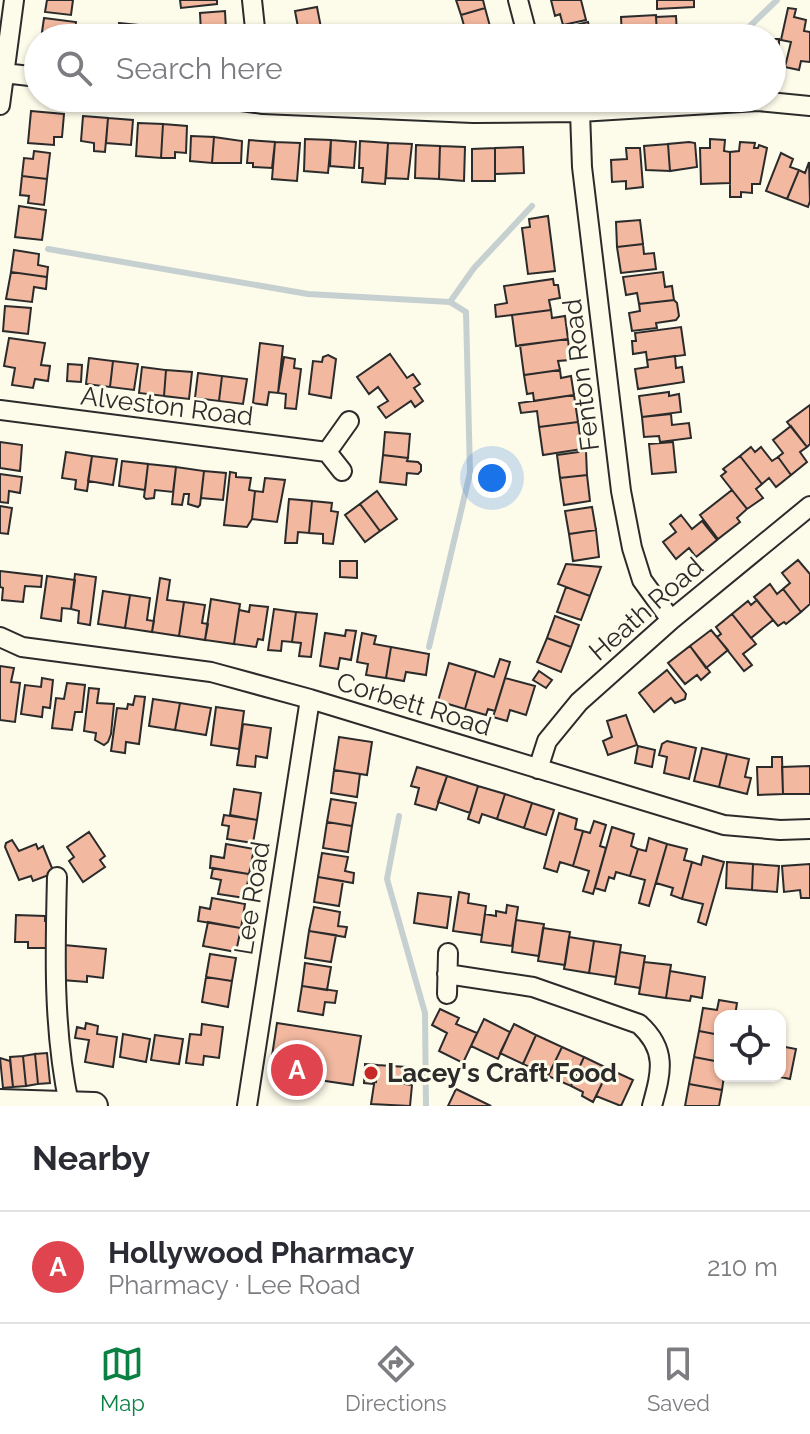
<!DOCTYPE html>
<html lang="en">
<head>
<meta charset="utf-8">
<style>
  :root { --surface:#fff; --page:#f7f7f7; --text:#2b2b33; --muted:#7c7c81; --line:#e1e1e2; --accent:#0b8043 }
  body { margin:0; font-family:Raleway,sans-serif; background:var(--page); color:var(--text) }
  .controls { position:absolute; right:24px; bottom:24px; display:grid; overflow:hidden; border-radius:16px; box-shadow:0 2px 6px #0004 }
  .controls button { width:72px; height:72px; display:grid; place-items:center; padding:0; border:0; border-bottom:2px solid var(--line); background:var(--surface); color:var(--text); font:40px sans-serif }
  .you { position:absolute; left:492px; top:478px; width:28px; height:28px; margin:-20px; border:6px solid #fff; border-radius:50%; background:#1a73e8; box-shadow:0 0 0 12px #1a73e833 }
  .badge { display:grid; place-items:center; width:52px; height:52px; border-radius:50%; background:var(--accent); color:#fff; font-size:26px; font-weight:700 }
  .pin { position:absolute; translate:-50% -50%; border:4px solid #fff; box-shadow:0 2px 8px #0006 }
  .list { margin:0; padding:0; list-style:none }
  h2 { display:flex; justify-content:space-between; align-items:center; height:104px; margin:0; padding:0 32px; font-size:34px }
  h2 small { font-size:26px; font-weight:400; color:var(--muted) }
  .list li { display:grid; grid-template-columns:52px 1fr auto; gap:24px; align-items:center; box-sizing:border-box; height:112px; padding:0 32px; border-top:2px solid var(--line) }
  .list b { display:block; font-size:30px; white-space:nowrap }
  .list p { margin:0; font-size:26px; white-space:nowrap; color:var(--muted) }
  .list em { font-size:26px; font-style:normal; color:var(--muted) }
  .icon { flex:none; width:44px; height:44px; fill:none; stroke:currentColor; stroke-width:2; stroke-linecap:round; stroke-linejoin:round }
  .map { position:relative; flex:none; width:810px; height:1106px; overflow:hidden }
  .search { position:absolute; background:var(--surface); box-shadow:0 2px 6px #0004; left:24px; right:24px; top:24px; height:88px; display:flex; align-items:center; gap:20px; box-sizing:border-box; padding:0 28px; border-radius:44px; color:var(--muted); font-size:30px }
  .sheet { height:216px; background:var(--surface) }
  nav { display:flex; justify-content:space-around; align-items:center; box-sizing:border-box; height:112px; border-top:2px solid var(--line); background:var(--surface); font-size:22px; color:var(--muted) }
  nav a { display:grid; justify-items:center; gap:4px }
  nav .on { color:var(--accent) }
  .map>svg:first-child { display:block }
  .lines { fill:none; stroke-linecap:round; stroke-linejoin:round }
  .stream { stroke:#c7d0d0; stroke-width:6 }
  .building { fill:#f2b8a0; stroke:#2b2b2b; stroke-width:2 }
  .street-casing { stroke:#2b2b2b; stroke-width:22 }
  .secondary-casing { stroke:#2b2b2b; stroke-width:30 }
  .street { stroke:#fdfbea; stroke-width:18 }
  .secondary { stroke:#fdfbea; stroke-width:26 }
  .poi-dot { fill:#c62828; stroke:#fdfbea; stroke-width:3 }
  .labels { text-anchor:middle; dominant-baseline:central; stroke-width:6; stroke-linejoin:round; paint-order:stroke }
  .street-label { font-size:26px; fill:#2b2b2b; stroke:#fdfbea }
  .poi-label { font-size:26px; font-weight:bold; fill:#2b2b2b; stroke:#fdfbea; text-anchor:start }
</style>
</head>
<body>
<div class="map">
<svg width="810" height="1106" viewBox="0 0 810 1106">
  <rect width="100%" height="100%" fill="#fdfbea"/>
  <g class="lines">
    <path class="stream" d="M 749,27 L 777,0
      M 48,249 L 308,294 L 450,302 L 474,268 L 532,206
      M 429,647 L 470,473 L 466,312 L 450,302
      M 399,816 L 387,879 L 425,1013 L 426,1106"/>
  </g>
  <path class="building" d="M 47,0 L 73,0 L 71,15 L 45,12 Z
    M 180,0 L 217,0 L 217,4 L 181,8 Z
    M 456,0 L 483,0 L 485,8 L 461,15 Z
    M 551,0 L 581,0 L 586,20 L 563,25 L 560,14 L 555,16 Z
    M 657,0 L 694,0 L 694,7 L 657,9 Z
    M 317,7 L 323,38 L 300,38 L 295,11 Z
    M 485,8 L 491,30 L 467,36 L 461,15 Z
    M 788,8 L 796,9 L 794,17 L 806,20 L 804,31 L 810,32 L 810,62 L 801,61 L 799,70 L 785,67 L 791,42 L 781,40 Z
    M 225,11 L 226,31 L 201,33 L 200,13 Z
    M 656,15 L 657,38 L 622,38 L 621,17 Z
    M 676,16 L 677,34 L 657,35 L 656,17 Z
    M 44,18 L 76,22 L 74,38 L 54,38 L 55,34 L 42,32 Z
    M 588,22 L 592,38 L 562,38 L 560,29 Z
    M 119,23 L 138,25 L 137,38 L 118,38 Z
    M 138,25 L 163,28 L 162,38 L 137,38 Z
    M 772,39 L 779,39 L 779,64 L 772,64 Z
    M 31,111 L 64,114 L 62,137 L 54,137 L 54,145 L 28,143 Z
    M 83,116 L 108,118 L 105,152 L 94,151 L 94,143 L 81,141 Z
    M 108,118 L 133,120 L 131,145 L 106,143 Z
    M 138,123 L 163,124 L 161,158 L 136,156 Z
    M 163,124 L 187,126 L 186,153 L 175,152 L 175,158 L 161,158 Z
    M 191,136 L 214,137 L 212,163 L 190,161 Z
    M 214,137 L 242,141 L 241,163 L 212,163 Z
    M 305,139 L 331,140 L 328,173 L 304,171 Z
    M 710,139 L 725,140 L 724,151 L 730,152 L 730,183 L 701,184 L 700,148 L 710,148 Z
    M 249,140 L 275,142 L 272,168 L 253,167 L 253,163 L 247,163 Z
    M 331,140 L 356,142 L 354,168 L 330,166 Z
    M 360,141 L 388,143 L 385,184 L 362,182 L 363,168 L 359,168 Z
    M 275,142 L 300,143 L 297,181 L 272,179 Z
    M 689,142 L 695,143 L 697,167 L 670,171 L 668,144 Z
    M 740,142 L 755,143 L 754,148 L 758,148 L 759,145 L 767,148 L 760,184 L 752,184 L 752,193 L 741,192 L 741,197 L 730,197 L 730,152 L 739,151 Z
    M 388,143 L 412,144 L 408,179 L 386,178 Z
    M 668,144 L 670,171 L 646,170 L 644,146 Z
    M 416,145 L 440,146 L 439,179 L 415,178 Z
    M 440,146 L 465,147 L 464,181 L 439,179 Z
    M 523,147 L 524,173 L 495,174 L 495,148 Z
    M 495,148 L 495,181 L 472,181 L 472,149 Z
    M 626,148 L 640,148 L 643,187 L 626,189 L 626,181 L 612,182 L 611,160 L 627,159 Z
    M 34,151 L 50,153 L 47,179 L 22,176 L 24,158 L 33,159 Z
    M 781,153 L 793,159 L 790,167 L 799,170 L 787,199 L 766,191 Z
    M 809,162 L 810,201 L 808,207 L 787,199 L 799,170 L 805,173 Z
    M 22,176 L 47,179 L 44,205 L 28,203 L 29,196 L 20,195 Z
    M 19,206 L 46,210 L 42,240 L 15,237 Z
    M 548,216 L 555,271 L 528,274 L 522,228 L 530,227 L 529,219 Z
    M 640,220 L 643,244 L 617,247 L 616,222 Z
    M 643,244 L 644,254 L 654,253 L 656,269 L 621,273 L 617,247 Z
    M 14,250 L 39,254 L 38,265 L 48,267 L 47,277 L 11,272 Z
    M 11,272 L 47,277 L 46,289 L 34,287 L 32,302 L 6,299 Z
    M 663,272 L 665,287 L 672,286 L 674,300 L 639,304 L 637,293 L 626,295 L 623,277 Z
    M 553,279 L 554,285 L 558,285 L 560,298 L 549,300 L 551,310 L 496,317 L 495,305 L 507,303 L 504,286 Z
    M 674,300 L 677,303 L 679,316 L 676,320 L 656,323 L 657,328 L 632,331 L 629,313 L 640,311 L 639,304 Z
    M 5,306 L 31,308 L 28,334 L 3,331 Z
    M 551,310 L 552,318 L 565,316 L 568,339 L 516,346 L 512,315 Z
    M 681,327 L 685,355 L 647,360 L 646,352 L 633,354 L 632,341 L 636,341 L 635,333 Z
    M 9,338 L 45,343 L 41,365 L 50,366 L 48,381 L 35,379 L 33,388 L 12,385 L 15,368 L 4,366 Z
    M 568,339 L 570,360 L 558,361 L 560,370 L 524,375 L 520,345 Z
    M 260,343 L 283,346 L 278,393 L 269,392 L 267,405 L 253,403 Z
    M 390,354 L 407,378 L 413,374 L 420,384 L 414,388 L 423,401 L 415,407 L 411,401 L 386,418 L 378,407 L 388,401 L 378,387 L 369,394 L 357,377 Z
    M 328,355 L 336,359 L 331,398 L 309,394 L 313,361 L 322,362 L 323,357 Z
    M 675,356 L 676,368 L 682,367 L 684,382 L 638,389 L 635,369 L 648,367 L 647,360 Z
    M 284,357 L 295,359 L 294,368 L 301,369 L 296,409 L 285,408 L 286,394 L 278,393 Z
    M 89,358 L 113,361 L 110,387 L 86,384 Z
    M 113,361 L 138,364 L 134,390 L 110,387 Z
    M 68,364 L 82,365 L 81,382 L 67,381 Z
    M 142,367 L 166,370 L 164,396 L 139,393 Z
    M 166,370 L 192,372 L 189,399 L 164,396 Z
    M 560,370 L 561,378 L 571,376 L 574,395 L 534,401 L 533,393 L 527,394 L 524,375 Z
    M 198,373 L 222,376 L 219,401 L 195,398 Z
    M 222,376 L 247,379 L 243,404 L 219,401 Z
    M 669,392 L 669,396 L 679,394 L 681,412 L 642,417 L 639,396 Z
    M 574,395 L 578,422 L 539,427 L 537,411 L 521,413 L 519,403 Z
    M 810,405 L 810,444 L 807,447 L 787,422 Z
    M 671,414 L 672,425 L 689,423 L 691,438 L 660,442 L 659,436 L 644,437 L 642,417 Z
    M 578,422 L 582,449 L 543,455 L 539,427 Z
    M 791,426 L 807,447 L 800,452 L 807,462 L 791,475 L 778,457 L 783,453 L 773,440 Z
    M 385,432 L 410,434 L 408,458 L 383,455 Z
    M 0,442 L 22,445 L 20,471 L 0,468 Z
    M 673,442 L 676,472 L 652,474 L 649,444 Z
    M 751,447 L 755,452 L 761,447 L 772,461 L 778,457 L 791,475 L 776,487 L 769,478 L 762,484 L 740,456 Z
    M 586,451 L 587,475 L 560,478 L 557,455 Z
    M 66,452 L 92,456 L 87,491 L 75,489 L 76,480 L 62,478 Z
    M 383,455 L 408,458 L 407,461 L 418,462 L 421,465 L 421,471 L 418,474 L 407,473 L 406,485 L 380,482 Z
    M 92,456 L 117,459 L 113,485 L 88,481 Z
    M 740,456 L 762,484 L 756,489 L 763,498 L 747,509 L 721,476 L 726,472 L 723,469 Z
    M 122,461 L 148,464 L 145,490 L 119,486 Z
    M 148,464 L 176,467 L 173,492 L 155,490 L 154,498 L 146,499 L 144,497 Z
    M 176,467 L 204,471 L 200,505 L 198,507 L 188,504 L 189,494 L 184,494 L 182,505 L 172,504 Z
    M 204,471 L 226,473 L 223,500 L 201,498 Z
    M 230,472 L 236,473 L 236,477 L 251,478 L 249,490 L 255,491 L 252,519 L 247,527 L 224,525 Z
    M 0,474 L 22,477 L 20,493 L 9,491 L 8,503 L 0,502 Z
    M 587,475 L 590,501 L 564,505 L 560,478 Z
    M 265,478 L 285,480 L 277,522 L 252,519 L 255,491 L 263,492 Z
    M 732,490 L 747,509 L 737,518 L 740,522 L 718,539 L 700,515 Z
    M 377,491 L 397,519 L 380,531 L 360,504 Z
    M 289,499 L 312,501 L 309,533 L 298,532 L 297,543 L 285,543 Z
    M 312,501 L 332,503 L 331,511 L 338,512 L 333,544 L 323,543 L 323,534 L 309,533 Z
    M 360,504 L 380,531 L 365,542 L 345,515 Z
    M 0,506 L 12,508 L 8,534 L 0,533 Z
    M 592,507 L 596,530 L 569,534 L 565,511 Z
    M 681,515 L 692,529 L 702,521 L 717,540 L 696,557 L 689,548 L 676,559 L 663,542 L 676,532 L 670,524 Z
    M 596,530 L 599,557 L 573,561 L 569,534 Z
    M 798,560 L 810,574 L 810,604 L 801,612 L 783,589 L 790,583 L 782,573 Z
    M 340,561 L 357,561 L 357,578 L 340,577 Z
    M 566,564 L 601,567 L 590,596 L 558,584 Z
    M 0,571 L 42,576 L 41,587 L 25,586 L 23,602 L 2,600 L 3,588 L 0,587 Z
    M 75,574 L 96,577 L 90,625 L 78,623 L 79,611 L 71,609 Z
    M 47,576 L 75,580 L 71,609 L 62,608 L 61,621 L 41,618 Z
    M 160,578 L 170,580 L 167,600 L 184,602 L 179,636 L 152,632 Z
    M 770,584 L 777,594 L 783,589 L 801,612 L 786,624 L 784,622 L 778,626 L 754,597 Z
    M 566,587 L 590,596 L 581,620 L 557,612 Z
    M 103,591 L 130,595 L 125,628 L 98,624 Z
    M 130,595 L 150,598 L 147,620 L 154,621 L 152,632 L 125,628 Z
    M 211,599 L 240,604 L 234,644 L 205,640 Z
    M 757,600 L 773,620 L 751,638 L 732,614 L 748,601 L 751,605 Z
    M 184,602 L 205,605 L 202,623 L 208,624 L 205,640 L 179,636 Z
    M 250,605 L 268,607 L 263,640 L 258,639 L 256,647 L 234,644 L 239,610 L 249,612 Z
    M 274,609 L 296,612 L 292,642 L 282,641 L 281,651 L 268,650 Z
    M 296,612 L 317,614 L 311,657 L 299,656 L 301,643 L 292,642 Z
    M 732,614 L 756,644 L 743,654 L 752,665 L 744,671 L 717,637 L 721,634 L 716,627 Z
    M 555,616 L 579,625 L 571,647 L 547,638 Z
    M 346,630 L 356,631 L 351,660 L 340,658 L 338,669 L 320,666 L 325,633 L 345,636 Z
    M 711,630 L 728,650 L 706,668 L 690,646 Z
    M 362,633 L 376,636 L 374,644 L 391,647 L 386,678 L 366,675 L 368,664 L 357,662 Z
    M 547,638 L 571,647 L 561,672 L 537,662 Z
    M 690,646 L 710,672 L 701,680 L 697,675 L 685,684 L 668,663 Z
    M 391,647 L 429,654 L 426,675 L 406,672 L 404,681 L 386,678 Z
    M 500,659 L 510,662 L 495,711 L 488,709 L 486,715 L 465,709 L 476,671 L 494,677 Z
    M 449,663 L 476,671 L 465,709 L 438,701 Z
    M 0,666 L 14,668 L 11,682 L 20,683 L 15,722 L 0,720 Z
    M 667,670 L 686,694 L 685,699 L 675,703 L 671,698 L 654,712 L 639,693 Z
    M 539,671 L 552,680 L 546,688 L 533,680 Z
    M 42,678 L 53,680 L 50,708 L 43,707 L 42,717 L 21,714 L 25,685 L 41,687 Z
    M 505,678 L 535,686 L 526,715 L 510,710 L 507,721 L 493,717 Z
    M 67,683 L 85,685 L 82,712 L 75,712 L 72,730 L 52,728 L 56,698 L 64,699 Z
    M 89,688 L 99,689 L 97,703 L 114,704 L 111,734 L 108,742 L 104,745 L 95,740 L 96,733 L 84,731 Z
    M 135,696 L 145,697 L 139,744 L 126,742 L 125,753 L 111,751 L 117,708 L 127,709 L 128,704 L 133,705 Z
    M 153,699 L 180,703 L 175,730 L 149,726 Z
    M 180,703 L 211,708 L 206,735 L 175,730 Z
    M 216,707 L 244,711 L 239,749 L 211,745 Z
    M 626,715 L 637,745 L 608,755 L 603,741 L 612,737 L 607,721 Z
    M 243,724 L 271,728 L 267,758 L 256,756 L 255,767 L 237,765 Z
    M 339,737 L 372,742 L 367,775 L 334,770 Z
    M 667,741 L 696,748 L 689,779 L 664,773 L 667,757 L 659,755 L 662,744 Z
    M 638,746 L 655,750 L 652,767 L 635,763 Z
    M 702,748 L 727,754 L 719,787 L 694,781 Z
    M 727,754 L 749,759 L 745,777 L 751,778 L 747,794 L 719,787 Z
    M 772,757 L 782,757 L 783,794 L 758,795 L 757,767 L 772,767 Z
    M 810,766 L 810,794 L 783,794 L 782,767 Z
    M 417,767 L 447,776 L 436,810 L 415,804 L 419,788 L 411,786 Z
    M 334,770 L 360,774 L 357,797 L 331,793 Z
    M 447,776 L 478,786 L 470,813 L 438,802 Z
    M 478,786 L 505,794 L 497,819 L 482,814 L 479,823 L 468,819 Z
    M 234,789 L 261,793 L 257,820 L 230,815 Z
    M 505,794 L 532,803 L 524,828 L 497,819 Z
    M 331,799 L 356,803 L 352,826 L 327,822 Z
    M 532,803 L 554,810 L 546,835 L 524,828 Z
    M 559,813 L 577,819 L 575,829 L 583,831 L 573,866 L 560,862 L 557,872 L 544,868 Z
    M 224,815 L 257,820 L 253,843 L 227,839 L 229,826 L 222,825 Z
    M 594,821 L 606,825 L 600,846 L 606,848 L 593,894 L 583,891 L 589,871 L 573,866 L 583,831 L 590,833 Z
    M 327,822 L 352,826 L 348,852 L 323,848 Z
    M 612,827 L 634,834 L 631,846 L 638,849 L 630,876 L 616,872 L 614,879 L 609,877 L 605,891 L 595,888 Z
    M 89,832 L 105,856 L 100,860 L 105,867 L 83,882 L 69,861 L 74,857 L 67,847 Z
    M 649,838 L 667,844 L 649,906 L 639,903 L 645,880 L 630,876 L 638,849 L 646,851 Z
    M 12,840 L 19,851 L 36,844 L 38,849 L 43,846 L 54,873 L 33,881 L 31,876 L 19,880 L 5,847 L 6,843 Z
    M 226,844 L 254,849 L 249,874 L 210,868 L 211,856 L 224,858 Z
    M 667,844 L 687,849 L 684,860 L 692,862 L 682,899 L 671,895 L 673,888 L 656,883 Z
    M 322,853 L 348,857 L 345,871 L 354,873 L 353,883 L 318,877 Z
    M 703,856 L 724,862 L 706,925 L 698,922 L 703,904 L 682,899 L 692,862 L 701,865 Z
    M 727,862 L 753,864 L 752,890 L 726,888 Z
    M 753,864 L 779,866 L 777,892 L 752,890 Z
    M 810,864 L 810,898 L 801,898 L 800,890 L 784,892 L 782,866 Z
    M 213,868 L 249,874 L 245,898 L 218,894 L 221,880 L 211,878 Z
    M 318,877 L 343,881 L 339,906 L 314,902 Z
    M 459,892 L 469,894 L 468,903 L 486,906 L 482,935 L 453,931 Z
    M 418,893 L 451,897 L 447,928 L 414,923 Z
    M 212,898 L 245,904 L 241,928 L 198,921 L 200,907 L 210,909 Z
    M 507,905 L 518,907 L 512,946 L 481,942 L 485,914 L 496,916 L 496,911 L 506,913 Z
    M 314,907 L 340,912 L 338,926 L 347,927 L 345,937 L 309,931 Z
    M 16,915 L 45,916 L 45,921 L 51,921 L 51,948 L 28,948 L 28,942 L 15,942 Z
    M 516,920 L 544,924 L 539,956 L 512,952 Z
    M 208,922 L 241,928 L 236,952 L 203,946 Z
    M 543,928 L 570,932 L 565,965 L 538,961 Z
    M 309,931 L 336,935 L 331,962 L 305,958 Z
    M 569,937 L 594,941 L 589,973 L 564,969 Z
    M 594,941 L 621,945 L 616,977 L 589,973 Z
    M 64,945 L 106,949 L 103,978 L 87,976 L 87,982 L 62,980 Z
    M 620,952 L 645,956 L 640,988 L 615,984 Z
    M 210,954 L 236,958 L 232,981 L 206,977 Z
    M 644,962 L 671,965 L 666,998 L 639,994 Z
    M 305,963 L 331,967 L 327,990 L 302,986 Z
    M 670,971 L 705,977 L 702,998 L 691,996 L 690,1001 L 666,998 Z
    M 206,977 L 232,981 L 228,1007 L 202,1002 Z
    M 302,986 L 337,991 L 335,1003 L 325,1002 L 323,1015 L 298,1011 Z
    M 719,1000 L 737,1003 L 735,1016 L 720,1016 L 720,1035 L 699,1031 L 703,1008 L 717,1010 Z
    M 440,1009 L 459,1018 L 456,1024 L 477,1033 L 463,1063 L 439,1051 L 447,1033 L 432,1025 Z
    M 484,1019 L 510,1032 L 498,1059 L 471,1046 Z
    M 86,1023 L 98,1026 L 97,1034 L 117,1037 L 113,1067 L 85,1062 L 89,1040 L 75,1038 L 77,1027 L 85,1029 Z
    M 277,1023 L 361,1036 L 353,1085 L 284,1075 L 286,1059 L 272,1056 Z
    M 202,1024 L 223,1027 L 219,1058 L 204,1056 L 203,1065 L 186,1063 L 190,1034 L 201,1035 Z
    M 514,1024 L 536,1035 L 523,1064 L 500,1053 Z
    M 699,1031 L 720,1035 L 720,1062 L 694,1057 Z
    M 123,1034 L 150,1039 L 146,1062 L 120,1057 Z
    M 155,1035 L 183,1039 L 179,1064 L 151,1060 Z
    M 536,1035 L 562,1047 L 548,1076 L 523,1064 Z
    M 780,1046 L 796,1049 L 790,1079 L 776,1076 L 780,1076 Z
    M 562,1047 L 584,1057 L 571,1086 L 548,1076 Z
    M 47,1053 L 50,1083 L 38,1084 L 35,1054 Z
    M 35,1054 L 38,1084 L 26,1086 L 23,1056 Z
    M 23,1056 L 26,1086 L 13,1087 L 10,1057 Z
    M 584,1057 L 609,1069 L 593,1102 L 582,1096 L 583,1092 L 571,1086 Z
    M 694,1057 L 720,1062 L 720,1076 L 724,1076 L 722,1090 L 689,1084 Z
    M 0,1058 L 10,1061 L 13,1087 L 3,1088 Z
    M 365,1064 L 377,1065 L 376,1082 L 373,1081 L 373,1084 L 364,1083 Z
    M 377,1065 L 406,1067 L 404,1084 L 412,1085 L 410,1106 L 371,1104 Z
    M 609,1069 L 633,1080 L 621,1106 L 596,1096 Z
    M 689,1084 L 722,1090 L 719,1106 L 685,1106 Z
    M 456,1089 L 491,1106 L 448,1106 Z"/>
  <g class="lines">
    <defs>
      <path id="street" d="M 252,0 L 256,38
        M 518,0 L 528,38
        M 4,73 L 38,77
        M 220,98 L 263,104 L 473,113 L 580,112 L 758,101 L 810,106
        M 0,105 L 14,0
        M 580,112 L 582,167 L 621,491 L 632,548 L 642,580 L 671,620
        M 0,410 L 327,452
        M 342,471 L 327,452 L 349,421
        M 0,637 L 22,647 L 211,672 L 310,699 L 724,825 L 780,830 L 810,829
        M 538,769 L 547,741 L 579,702 L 671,620 L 810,506
        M 57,877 C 55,953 53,1029 69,1104
        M 447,974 L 533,987 L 639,1024 C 668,1050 661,1073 652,1106
        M 447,994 L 448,953
        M 247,1106 L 310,699"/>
      <path id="secondary" d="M 0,1103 L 94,1106"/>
    </defs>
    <use href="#street" class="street-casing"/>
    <use href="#secondary" class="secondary-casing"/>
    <use href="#street" class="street"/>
    <use href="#secondary" class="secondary"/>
  </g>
  <circle class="poi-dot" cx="371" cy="1073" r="8"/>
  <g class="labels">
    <g class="street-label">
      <text transform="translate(581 375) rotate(-97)">Fenton Road</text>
      <text transform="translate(167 406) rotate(7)">Alveston Road</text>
      <text transform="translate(646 609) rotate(-41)">Heath Road</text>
      <text transform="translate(414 704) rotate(17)">Corbett Road</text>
      <text transform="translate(252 898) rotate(-81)">Lee Road</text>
    </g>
    <g class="poi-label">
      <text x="387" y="1073">Lacey's Craft Food</text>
    </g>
  </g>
</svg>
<div class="controls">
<button><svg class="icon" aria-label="locate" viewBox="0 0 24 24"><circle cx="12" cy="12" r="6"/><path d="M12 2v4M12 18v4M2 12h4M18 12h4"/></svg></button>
</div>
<div class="you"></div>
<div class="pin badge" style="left:297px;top:1070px;background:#e0444e">A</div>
<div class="search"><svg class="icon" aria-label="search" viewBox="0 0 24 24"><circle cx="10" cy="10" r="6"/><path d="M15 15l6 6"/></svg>Search here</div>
</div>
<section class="sheet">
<h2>Nearby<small></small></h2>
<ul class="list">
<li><span class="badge" style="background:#e0444e">A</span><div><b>Hollywood Pharmacy</b><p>Pharmacy · Lee Road</p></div><em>210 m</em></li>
</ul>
</section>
<nav>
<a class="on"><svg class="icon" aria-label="map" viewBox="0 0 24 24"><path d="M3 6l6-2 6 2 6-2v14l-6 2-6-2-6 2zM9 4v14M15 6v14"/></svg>Map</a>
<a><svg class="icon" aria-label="directions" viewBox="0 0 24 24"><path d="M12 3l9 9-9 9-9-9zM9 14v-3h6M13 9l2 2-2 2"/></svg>Directions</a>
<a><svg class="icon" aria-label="saved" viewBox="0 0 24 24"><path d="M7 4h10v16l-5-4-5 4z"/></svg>Saved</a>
</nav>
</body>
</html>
